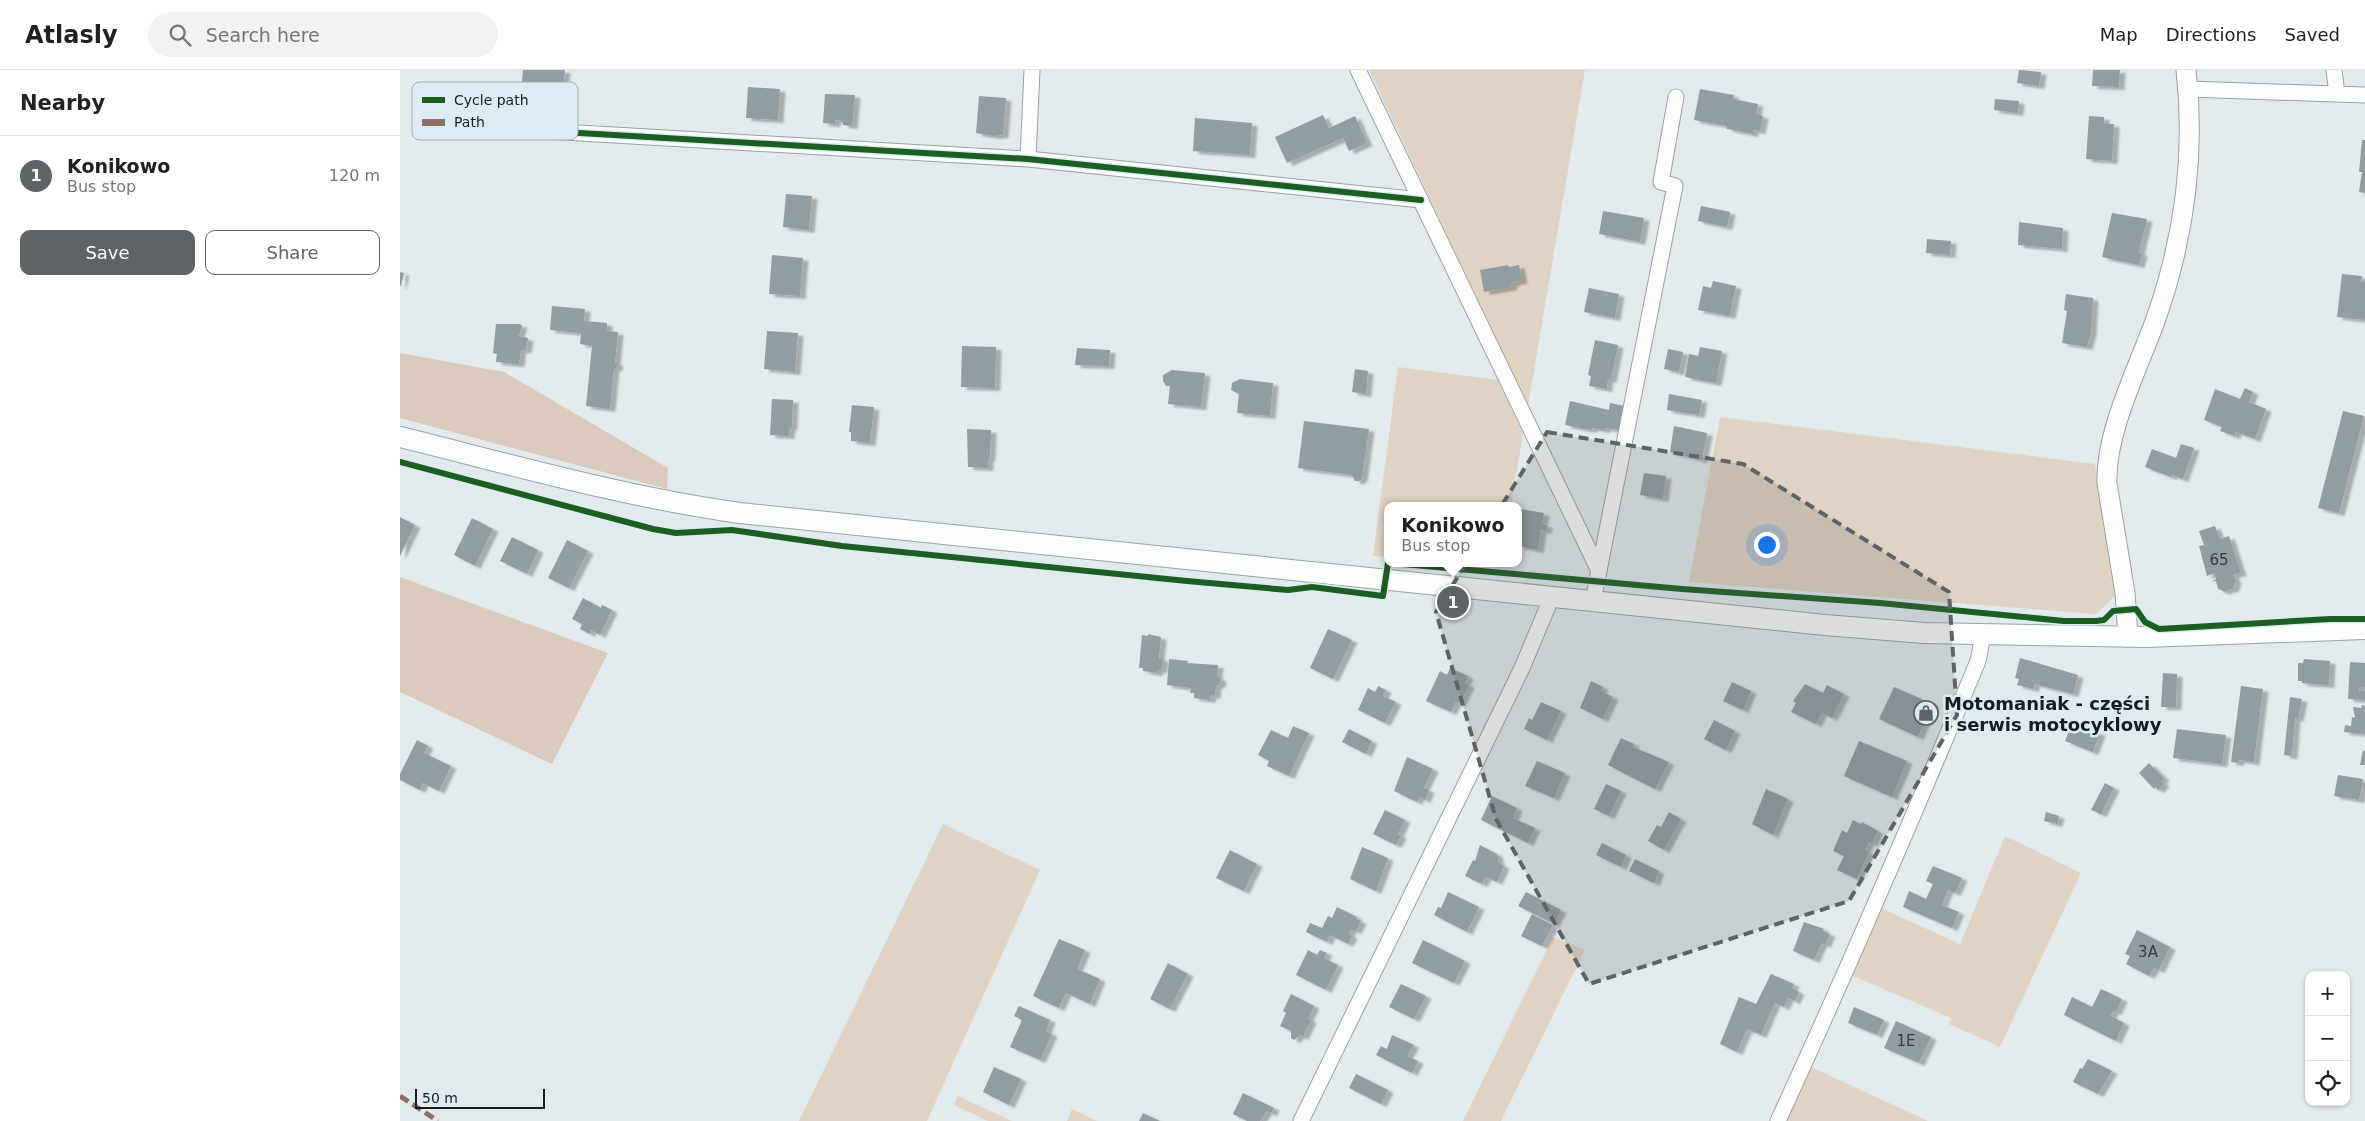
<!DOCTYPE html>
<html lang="en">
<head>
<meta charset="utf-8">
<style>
  :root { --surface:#fff; --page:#f2f2f2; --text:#202124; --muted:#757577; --line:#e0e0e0; --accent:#5e6466 }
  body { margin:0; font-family:"DejaVu Sans",sans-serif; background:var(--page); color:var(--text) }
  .controls { position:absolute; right:15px; bottom:15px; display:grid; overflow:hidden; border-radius:10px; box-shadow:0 1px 4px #0004 }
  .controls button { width:45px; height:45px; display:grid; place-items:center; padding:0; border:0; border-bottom:1px solid var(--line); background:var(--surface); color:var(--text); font:25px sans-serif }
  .scale { position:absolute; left:15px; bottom:12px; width:130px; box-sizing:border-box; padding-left:5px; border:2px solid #171c1e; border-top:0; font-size:14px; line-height:18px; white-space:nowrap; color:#171c1e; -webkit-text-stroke:4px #ddebf2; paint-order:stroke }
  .you { position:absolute; left:1366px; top:474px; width:18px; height:18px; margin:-12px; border:4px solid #fff; border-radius:50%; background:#1a73e8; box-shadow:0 0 0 8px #1a73e833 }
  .badge { display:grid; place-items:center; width:32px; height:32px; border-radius:50%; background:var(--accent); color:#fff; font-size:16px; font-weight:700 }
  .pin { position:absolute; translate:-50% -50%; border:2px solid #fff; box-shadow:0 1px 5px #0006 }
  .popup { position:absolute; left:984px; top:432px; width:138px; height:65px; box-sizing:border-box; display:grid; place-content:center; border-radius:10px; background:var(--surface); filter:drop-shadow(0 1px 4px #0005); font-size:16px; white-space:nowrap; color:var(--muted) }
  .popup b { font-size:19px; color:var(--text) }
  .popup::after { content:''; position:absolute; left:50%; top:100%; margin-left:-10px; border:10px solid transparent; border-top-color:var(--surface) }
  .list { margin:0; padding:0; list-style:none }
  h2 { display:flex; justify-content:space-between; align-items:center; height:65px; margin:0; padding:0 20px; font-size:21px }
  h2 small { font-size:16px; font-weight:400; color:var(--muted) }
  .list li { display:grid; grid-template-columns:32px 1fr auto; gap:15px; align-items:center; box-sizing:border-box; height:80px; padding:0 20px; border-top:1px solid var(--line) }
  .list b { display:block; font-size:19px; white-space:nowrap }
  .list p { margin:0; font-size:16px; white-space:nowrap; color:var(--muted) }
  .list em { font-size:16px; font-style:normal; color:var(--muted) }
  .actions { display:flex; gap:10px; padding:15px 20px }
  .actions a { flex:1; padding:11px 0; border:1px solid var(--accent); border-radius:10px; text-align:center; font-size:18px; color:var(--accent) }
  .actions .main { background:var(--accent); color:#fff }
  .icon { flex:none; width:28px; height:28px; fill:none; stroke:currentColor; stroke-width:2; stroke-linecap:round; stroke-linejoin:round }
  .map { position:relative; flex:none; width:1965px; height:1051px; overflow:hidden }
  header { display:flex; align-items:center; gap:30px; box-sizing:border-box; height:70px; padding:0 25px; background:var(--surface); border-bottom:1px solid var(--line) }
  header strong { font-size:24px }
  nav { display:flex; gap:28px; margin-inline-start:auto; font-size:18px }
  .search { width:350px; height:45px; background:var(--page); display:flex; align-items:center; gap:12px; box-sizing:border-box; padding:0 18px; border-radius:28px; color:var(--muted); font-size:19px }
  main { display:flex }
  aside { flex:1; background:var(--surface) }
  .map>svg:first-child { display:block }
  .green { fill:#e1d3c4 }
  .forest { fill:#d9cabc }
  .building { fill:#919da2; filter:url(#shadow) }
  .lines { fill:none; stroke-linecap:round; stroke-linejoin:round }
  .minor-casing { stroke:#9ba1a3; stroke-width:17 }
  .tertiary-casing { stroke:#9ba1a3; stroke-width:21 }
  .secondary-casing { stroke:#9ba1a3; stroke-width:22 }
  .minor { stroke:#fbfcfc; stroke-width:15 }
  .tertiary { stroke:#fbfcfc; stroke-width:19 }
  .secondary { stroke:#fbfcfc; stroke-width:20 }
  .quiet { stroke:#8d6e63; stroke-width:5; stroke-dasharray:10 5; stroke-linecap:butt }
  .cycleway-casing { stroke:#ddebf2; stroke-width:9 }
  .cycleway { stroke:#1b5e20; stroke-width:6 }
  .marked { fill:#5e6466; fill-opacity:0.2; stroke:#5e6466; stroke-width:4; stroke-dasharray:10 6; stroke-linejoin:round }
  .labels { text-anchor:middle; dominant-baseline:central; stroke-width:5; stroke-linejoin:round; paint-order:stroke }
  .number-label { font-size:15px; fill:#363c3f }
  .poi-label { font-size:18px; font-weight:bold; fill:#171c1e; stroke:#ddebf2; text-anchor:start }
  .key { fill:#ddebf2; stroke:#a2adb2; stroke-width:1 }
  .key-label { font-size:14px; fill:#171c1e }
</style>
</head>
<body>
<header>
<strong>Atlasly</strong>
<div class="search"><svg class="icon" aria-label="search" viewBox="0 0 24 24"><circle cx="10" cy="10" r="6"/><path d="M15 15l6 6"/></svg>Search here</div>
<nav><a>Map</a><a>Directions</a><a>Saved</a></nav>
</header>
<main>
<aside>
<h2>Nearby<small></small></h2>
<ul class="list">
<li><span class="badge">1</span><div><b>Konikowo</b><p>Bus stop</p></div><em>120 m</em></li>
</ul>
<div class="actions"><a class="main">Save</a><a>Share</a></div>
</aside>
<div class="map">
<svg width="1965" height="1051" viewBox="0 0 1965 1051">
  <defs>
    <filter id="shadow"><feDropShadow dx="5.5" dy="3" stdDeviation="1" flood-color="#0004"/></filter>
  </defs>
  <rect width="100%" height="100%" fill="#e2eaed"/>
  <path class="green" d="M 969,0 L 1185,0 L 1128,336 Z
    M 998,297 L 1098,310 L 1123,364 L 1111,436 L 988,436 L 988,487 L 973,486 Z
    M 1320,347 L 1695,394 L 1715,526 L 1696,544 L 1289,512 Z
    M 1050,493 L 1101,493 L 1100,498 Z
    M 543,754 L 640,800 L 527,1051 L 399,1051 Z
    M 1605,766 L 1681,803 L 1600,977 L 1549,954 L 1551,948 L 1451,905 L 1481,838 L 1560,874 Z
    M 1153,867 L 1185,880 L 1101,1051 L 1063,1051 Z
    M 1411,997 L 1528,1051 L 1387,1051 Z
    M 558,1026 L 612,1051 L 588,1051 L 554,1035 Z
    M 672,1039 L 697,1051 L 667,1051 Z"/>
  <path class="forest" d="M 0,283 L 104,302 L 268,398 L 267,419 L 0,348 Z
    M 0,507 L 208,583 L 152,694 L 0,622 Z"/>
  <path class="building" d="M 123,0 L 165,0 L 162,31 L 143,29 L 144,14 L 122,12 Z
    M 1619,0 L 1641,2 L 1639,16 L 1617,13 Z
    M 1693,0 L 1720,0 L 1719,17 L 1692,16 Z
    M 348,17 L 380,19 L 378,50 L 346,48 Z
    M 1300,19 L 1334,25 L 1333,29 L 1358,34 L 1356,44 L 1363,46 L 1360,61 L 1353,60 L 1353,64 L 1327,59 L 1327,56 L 1294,50 Z
    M 425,24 L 455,25 L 452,56 L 443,55 L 443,51 L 435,50 L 435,54 L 423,53 Z
    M 579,26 L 606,28 L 603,65 L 594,66 L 576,63 Z
    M 1595,29 L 1619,31 L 1618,43 L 1594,40 Z
    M 923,45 L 929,58 L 955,46 L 967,73 L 949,81 L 943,68 L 887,93 L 875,67 Z
    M 1689,46 L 1704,47 L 1704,54 L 1714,54 L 1712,91 L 1686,89 Z
    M 795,48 L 852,53 L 850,85 L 793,81 Z
    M 1962,70 L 1965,70 L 1965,123 L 1959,122 L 1962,102 L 1959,102 Z
    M 386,124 L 412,126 L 409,160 L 383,157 Z
    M 1301,136 L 1330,142 L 1327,157 L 1298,151 Z
    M 1203,141 L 1244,148 L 1240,172 L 1199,164 Z
    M 1712,143 L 1747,149 L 1739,183 L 1742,183 L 1739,195 L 1702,187 Z
    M 1619,152 L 1663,158 L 1662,179 L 1618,175 Z
    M 1527,169 L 1551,171 L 1550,185 L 1526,183 Z
    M 372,185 L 403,188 L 400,226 L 369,224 Z
    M 1108,195 L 1109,197 L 1119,195 L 1122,211 L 1111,213 L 1112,217 L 1084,222 L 1080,200 Z
    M 0,202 L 4,203 L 1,216 L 0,216 Z
    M 1942,204 L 1962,206 L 1961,212 L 1965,212 L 1965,250 L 1937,247 Z
    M 1313,211 L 1336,216 L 1330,246 L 1298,240 L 1303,216 L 1311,218 Z
    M 1189,218 L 1219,224 L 1215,248 L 1184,242 Z
    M 1666,224 L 1693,228 L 1691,263 L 1687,277 L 1662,273 L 1667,241 L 1664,240 Z
    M 152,236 L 185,239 L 184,251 L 207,253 L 207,261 L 218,262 L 215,293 L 218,293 L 217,298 L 214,298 L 210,339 L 186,336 L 192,276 L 180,274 L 181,263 L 150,260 Z
    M 96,254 L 120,254 L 122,256 L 119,266 L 128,268 L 126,281 L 121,280 L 119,294 L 96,292 L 97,284 L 93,283 Z
    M 367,261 L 398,263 L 395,302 L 364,299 Z
    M 1195,270 L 1218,275 L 1211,310 L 1208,309 L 1207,319 L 1189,316 L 1191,306 L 1188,305 Z
    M 562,276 L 596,277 L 595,318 L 561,317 Z
    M 1300,277 L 1322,281 L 1316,313 L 1285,307 L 1289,284 L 1298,286 Z
    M 677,278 L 710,280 L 709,296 L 675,295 Z
    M 1268,279 L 1283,282 L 1279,302 L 1264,299 Z
    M 955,299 L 968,301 L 966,324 L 952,322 Z
    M 772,300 L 805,303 L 801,337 L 768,334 L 770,316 L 766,316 L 763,311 L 763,305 Z
    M 840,309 L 873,313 L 870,346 L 837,343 L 839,324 L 831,320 L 832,313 Z
    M 1845,318 L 1853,322 L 1849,332 L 1866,339 L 1855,369 L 1836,362 L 1835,366 L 1820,361 L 1822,357 L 1804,350 L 1815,319 L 1840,329 Z
    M 1269,324 L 1302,330 L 1299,345 L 1267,340 Z
    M 372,329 L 393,330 L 392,357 L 390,357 L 389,366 L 370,365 Z
    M 1170,331 L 1209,340 L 1210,333 L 1225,336 L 1220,360 L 1205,358 L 1205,360 L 1192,358 L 1191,360 L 1165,355 Z
    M 452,335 L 474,337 L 470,373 L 451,371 L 451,362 L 449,362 Z
    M 1943,341 L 1964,346 L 1939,443 L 1918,438 Z
    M 904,351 L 969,359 L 962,409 L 959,411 L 955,411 L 952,405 L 898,398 Z
    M 1274,356 L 1307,363 L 1302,390 L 1270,382 Z
    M 567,359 L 591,360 L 590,388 L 588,388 L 588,398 L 568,397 Z
    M 1781,374 L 1794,378 L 1783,409 L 1772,405 L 1771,407 L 1745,397 L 1752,379 L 1776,388 Z
    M 1244,403 L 1266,406 L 1263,429 L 1240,425 Z
    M 1121,439 L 1144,443 L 1142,454 L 1147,455 L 1146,461 L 1141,460 L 1138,480 L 1118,476 Z
    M 0,447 L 15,455 L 0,486 Z
    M 72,448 L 93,459 L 75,496 L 54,485 Z
    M 1815,456 L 1820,469 L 1829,466 L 1841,503 L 1833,505 L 1836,511 L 1833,519 L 1826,520 L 1826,522 L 1818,519 L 1816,511 L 1812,512 L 1816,509 L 1814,503 L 1807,506 L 1799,476 L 1804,475 L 1799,461 Z
    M 112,467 L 138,480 L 127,504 L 100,491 Z
    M 167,470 L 188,481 L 169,518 L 148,508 Z
    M 183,528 L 201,538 L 202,535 L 212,540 L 200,565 L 191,560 L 190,564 L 180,559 L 182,554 L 172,549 Z
    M 928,559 L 952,570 L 933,609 L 910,598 Z
    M 748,564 L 761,567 L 759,588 L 763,589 L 762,600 L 758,600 L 757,603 L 743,601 L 743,598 L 739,598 L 742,565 L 748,566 Z
    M 1620,588 L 1678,605 L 1673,624 L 1635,614 L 1633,619 L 1617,615 L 1619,609 L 1615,608 Z
    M 769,589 L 788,591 L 787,593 L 818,595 L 817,606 L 821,609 L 820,614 L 816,616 L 815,626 L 811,625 L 810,630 L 794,628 L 794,623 L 790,623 L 791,618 L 767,615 Z
    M 1904,589 L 1930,591 L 1929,615 L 1902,613 L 1902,611 L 1898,611 L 1898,593 L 1903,593 Z
    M 1950,592 L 1965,593 L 1965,617 L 1960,617 L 1959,621 L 1965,621 L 1965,630 L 1948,629 Z
    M 1050,598 L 1068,606 L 1065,613 L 1069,615 L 1060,634 L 1056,632 L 1051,642 L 1026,631 L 1040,601 L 1047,605 Z
    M 1763,603 L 1777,604 L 1776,637 L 1761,637 Z
    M 1191,611 L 1203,617 L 1201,621 L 1213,627 L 1203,649 L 1180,638 Z
    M 1332,612 L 1351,621 L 1343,640 L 1323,631 Z
    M 1405,614 L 1423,623 L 1427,615 L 1444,624 L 1432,648 L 1422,643 L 1416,654 L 1391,642 L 1396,633 L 1393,631 Z
    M 978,616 L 986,620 L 983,626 L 996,632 L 985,653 L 958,640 L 968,618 L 975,622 Z
    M 1841,616 L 1863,619 L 1854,692 L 1839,690 L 1838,693 L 1831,692 Z
    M 1494,617 L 1533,634 L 1518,667 L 1479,649 Z
    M 1890,627 L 1902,629 L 1898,649 L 1895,648 L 1892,686 L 1884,685 Z
    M 1141,632 L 1161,641 L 1147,670 L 1124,659 L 1129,648 L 1132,650 Z
    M 1962,635 L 1965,636 L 1965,664 L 1944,662 L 1945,655 L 1951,656 L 1952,647 L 1955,648 L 1953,637 L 1961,638 Z
    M 1314,650 L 1335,661 L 1326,680 L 1304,669 Z
    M 1672,653 L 1700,663 L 1693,682 L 1665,671 Z
    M 893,656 L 909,663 L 889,706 L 867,696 L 869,691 L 858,685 L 871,660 L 888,668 Z
    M 949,659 L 972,671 L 966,684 L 942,672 Z
    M 1777,659 L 1826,665 L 1822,694 L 1773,688 Z
    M 1221,668 L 1234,674 L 1233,677 L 1269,692 L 1255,719 L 1208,695 Z
    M 17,670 L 28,676 L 24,683 L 51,696 L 39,721 L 23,713 L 20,720 L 0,710 L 0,704 Z
    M 1459,671 L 1507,691 L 1492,727 L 1444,706 Z
    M 1963,680 L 1965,681 L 1965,695 L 1960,695 Z
    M 1007,687 L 1033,699 L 1024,718 L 1029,720 L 1025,730 L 1019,727 L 1017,732 L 994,721 Z
    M 1137,691 L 1165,703 L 1154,728 L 1125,716 Z
    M 1749,693 L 1764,708 L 1761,711 L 1764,714 L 1758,720 L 1755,717 L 1754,719 L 1739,703 Z
    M 1938,705 L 1963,709 L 1959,730 L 1934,726 Z
    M 1705,713 L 1714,718 L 1701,744 L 1691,740 Z
    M 1206,714 L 1221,721 L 1209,746 L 1194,739 Z
    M 1366,719 L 1388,729 L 1373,765 L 1352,754 Z
    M 1092,726 L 1117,738 L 1113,748 L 1135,758 L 1128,773 L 1081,750 Z
    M 985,740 L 1005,750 L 998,764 L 1001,766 L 996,775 L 973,764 Z
    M 1269,742 L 1281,749 L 1264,780 L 1248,771 L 1257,755 L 1261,757 Z
    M 1646,742 L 1659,746 L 1657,754 L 1644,751 Z
    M 1453,750 L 1461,754 L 1462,752 L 1478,761 L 1472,774 L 1469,772 L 1465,780 L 1469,782 L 1457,809 L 1437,800 L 1444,786 L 1433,781 L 1442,760 L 1447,763 Z
    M 1202,773 L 1226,785 L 1221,797 L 1196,785 Z
    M 1080,775 L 1097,784 L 1099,793 L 1104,796 L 1097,812 L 1086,807 L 1082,814 L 1065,806 L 1073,790 L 1075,791 Z
    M 962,777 L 988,788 L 976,821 L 950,809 Z
    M 830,780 L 857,794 L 844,821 L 816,808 Z
    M 1235,789 L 1259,801 L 1254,813 L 1229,801 Z
    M 1533,796 L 1562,808 L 1555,823 L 1548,820 L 1542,835 L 1559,842 L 1552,858 L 1503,837 L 1509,821 L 1526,829 L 1533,814 L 1526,811 Z
    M 1048,822 L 1079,837 L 1067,862 L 1034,845 L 1038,837 L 1041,838 Z
    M 1126,822 L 1161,840 L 1154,854 L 1118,836 Z
    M 937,837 L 957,847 L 956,849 L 961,851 L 956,861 L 951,859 L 949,864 L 952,866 L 948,874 L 930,865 L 927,872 L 906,862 L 910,853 L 922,858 L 928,846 L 932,848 Z
    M 1132,844 L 1153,855 L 1142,876 L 1121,866 Z
    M 1404,852 L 1424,859 L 1423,861 L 1430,864 L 1425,875 L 1422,873 L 1414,890 L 1393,881 Z
    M 1737,860 L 1770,877 L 1759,900 L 1754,898 L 1749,906 L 1726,894 L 1730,886 L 1725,884 Z
    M 659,869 L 685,880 L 677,899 L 700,909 L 690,934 L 666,923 L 659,938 L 633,926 Z
    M 1023,870 L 1065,891 L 1054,913 L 1012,893 Z
    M 908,880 L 917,885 L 920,880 L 927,883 L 924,888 L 938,895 L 926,920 L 896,905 Z
    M 768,893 L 788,904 L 770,939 L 750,929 Z
    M 1371,904 L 1394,914 L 1392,918 L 1399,922 L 1395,931 L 1388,928 L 1384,937 L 1375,933 L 1361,965 L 1347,959 L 1337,982 L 1320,974 L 1339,927 L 1356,934 Z
    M 1001,914 L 1026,926 L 1014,949 L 989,937 Z
    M 1701,919 L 1722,929 L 1716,942 L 1713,941 L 1711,946 L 1724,953 L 1716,971 L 1664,945 L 1672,927 L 1692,937 Z
    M 891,924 L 914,936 L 908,948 L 911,950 L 903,967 L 900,965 L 894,970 L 891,968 L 891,961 L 880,956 L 886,943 L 883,941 Z
    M 619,936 L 650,950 L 646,961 L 652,964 L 640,990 L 610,977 L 622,950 L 614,946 Z
    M 1454,937 L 1484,950 L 1477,965 L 1448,953 Z
    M 1496,951 L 1531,967 L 1519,993 L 1484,978 Z
    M 992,965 L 1014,975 L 1007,986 L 1018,991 L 1012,1003 L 976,985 L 981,976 L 987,979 Z
    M 1688,989 L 1712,1001 L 1698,1024 L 1673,1012 L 1680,998 L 1682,999 Z
    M 594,997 L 621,1009 L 609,1035 L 583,1022 Z
    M 956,1004 L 988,1020 L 981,1034 L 949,1018 Z
    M 843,1023 L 874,1038 L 871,1043 L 867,1041 L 860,1051 L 847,1051 L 833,1044 Z
    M 743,1043 L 760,1051 L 739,1051 Z"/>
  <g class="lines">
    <defs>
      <path id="minor" d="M 958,0 L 1199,501
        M 1934,0 L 1937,24
        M 1788,19 L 1965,25
        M 111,59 L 628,89 L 1021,130
        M 628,89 L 632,0
        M 1193,531 L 1275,116 L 1261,112 L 1276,27
        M 901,1051 L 1122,598 L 1148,536 L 1149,527
        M 1378,1051 C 1448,899 1514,745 1578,591 L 1583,565"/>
      <path id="tertiary" d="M 1728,567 L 1725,523 L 1707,413 C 1705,364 1737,300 1754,254 C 1784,171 1796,88 1786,0"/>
      <path id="secondary" d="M 0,367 C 113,395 225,427 340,443 L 1425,555 L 1524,563 L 1746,567 L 1965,559"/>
    </defs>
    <use href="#minor" class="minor-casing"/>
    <use href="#tertiary" class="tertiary-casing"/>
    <use href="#secondary" class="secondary-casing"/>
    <use href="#minor" class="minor"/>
    <use href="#tertiary" class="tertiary"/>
    <use href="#secondary" class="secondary"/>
    <path class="quiet" d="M 0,1026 L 38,1051"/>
    <defs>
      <path id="cycleway" d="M 111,59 L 628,89 L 1021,130
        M 0,392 L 253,459 L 276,463 L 332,460 L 442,476 L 787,511 L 888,520 L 912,517 L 983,526 L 988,493
        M 991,493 L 1282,519 L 1480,533 L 1664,551 L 1696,551 L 1704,550 L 1713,541 L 1736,539 L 1745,552 L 1759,559 L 1930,549 L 1965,549"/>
    </defs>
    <use href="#cycleway" class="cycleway-casing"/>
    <use href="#cycleway" class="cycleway"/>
  </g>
  <path class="marked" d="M 1147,362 L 1343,394 L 1549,522 L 1557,645 L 1449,831 L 1189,914 L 1096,749 L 1036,542 Z"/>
  <defs>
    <symbol id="shop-ring" viewBox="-11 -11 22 22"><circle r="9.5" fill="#ddebf2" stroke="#5e6466" stroke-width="1.5"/><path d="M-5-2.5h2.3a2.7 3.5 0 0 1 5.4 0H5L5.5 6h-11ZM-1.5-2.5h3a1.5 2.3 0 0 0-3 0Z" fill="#5e6466"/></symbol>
  </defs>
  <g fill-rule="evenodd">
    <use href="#shop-ring" x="1512" y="629" width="28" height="28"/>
  </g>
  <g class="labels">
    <g class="number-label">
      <text x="1819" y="490">65</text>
      <text x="1748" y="882">3A</text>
      <text x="1506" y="971">1E</text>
    </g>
    <g class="poi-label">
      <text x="1544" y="633">Motomaniak - części<tspan x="1544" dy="21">i serwis motocyklowy</tspan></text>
    </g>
  </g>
  <rect x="12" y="12" width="166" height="58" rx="8" class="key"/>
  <rect x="22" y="27" width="23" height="6" fill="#1b5e20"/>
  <rect x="22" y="49" width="23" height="7" fill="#8d6e63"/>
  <g class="key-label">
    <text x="54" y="35">Cycle path</text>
    <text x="54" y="57">Path</text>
  </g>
</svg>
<div class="controls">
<button>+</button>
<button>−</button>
<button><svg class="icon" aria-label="locate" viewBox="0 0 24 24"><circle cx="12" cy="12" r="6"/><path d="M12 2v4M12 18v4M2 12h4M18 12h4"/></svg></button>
</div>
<div class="scale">50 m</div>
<div class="you"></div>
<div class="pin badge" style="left:1053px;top:532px">1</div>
<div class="popup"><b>Konikowo</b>Bus stop</div>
</div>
</main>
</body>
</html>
